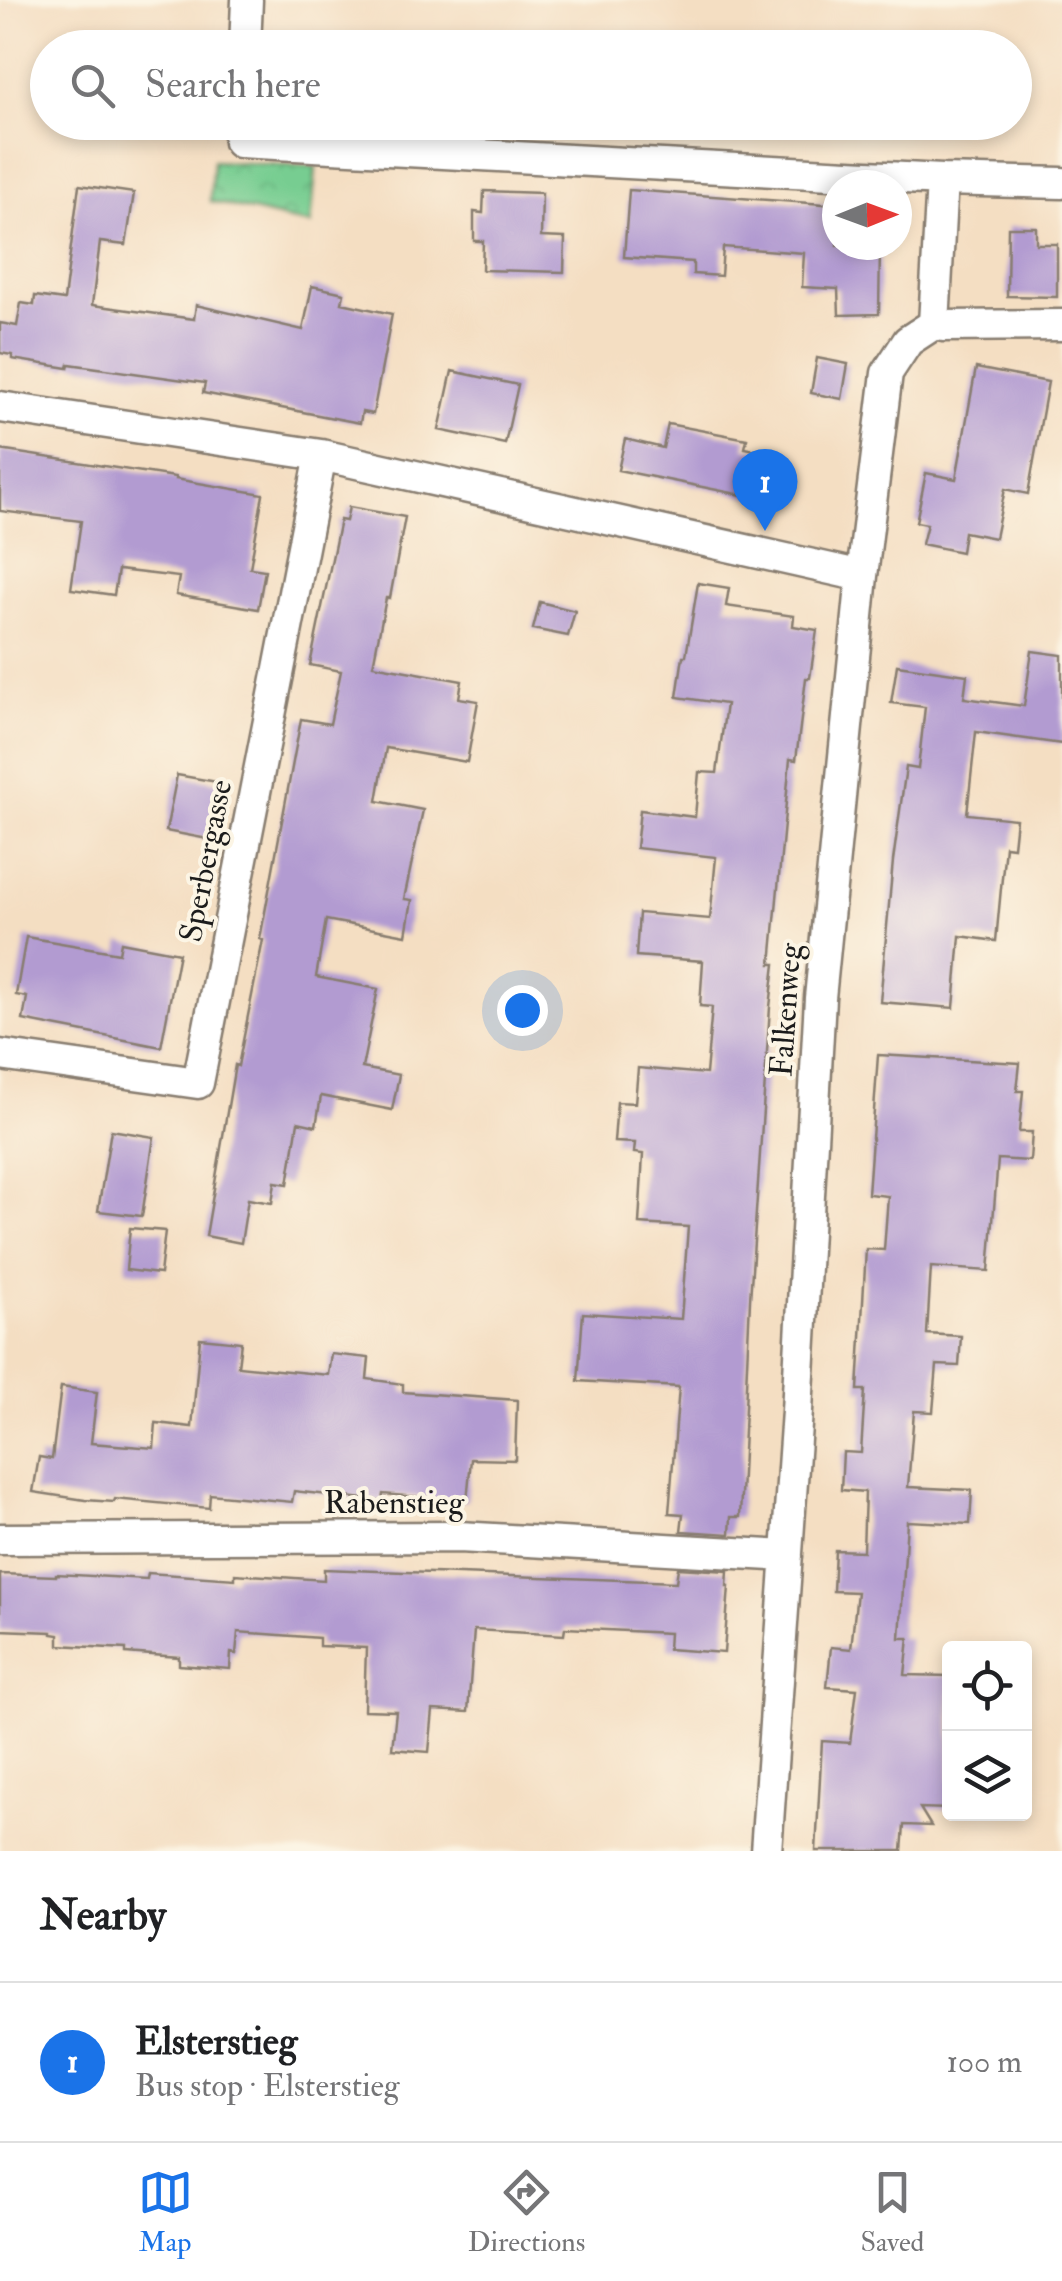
<!DOCTYPE html>
<html lang="en">
<head>
<meta charset="utf-8">
<style>
  :root { --surface:#fff; --page:#f6f6f6; --text:#202124; --muted:#757577; --line:#e0e0e0; --accent:#1a73e8 }
  body { margin:0; font-family:"IM FELL Double Pica",serif; background:var(--page); color:var(--text) }
  .controls { position:absolute; right:30px; bottom:30px; display:grid; overflow:hidden; border-radius:10px; box-shadow:0 5px 15px #0003 }
  .controls button { width:90px; height:90px; display:grid; place-items:center; padding:0; border:0; border-bottom:2px solid var(--line); background:var(--surface); color:var(--text); font:50px sans-serif }
  .compass { position:absolute; left:822px; top:170px; width:90px; height:90px; border-radius:50%; background:var(--surface); box-shadow:0 5px 15px #0003; rotate:89deg }
  .you { position:absolute; left:522px; top:1010px; width:35px; height:35px; margin:-25px; border:8px solid #fff; border-radius:50%; background:#1a73e8; box-shadow:0 0 0 15px #1a73e833 }
  .badge { display:grid; place-items:center; width:65px; height:65px; border-radius:50%; background:var(--accent); color:#fff; font-size:32px; font-weight:700 }
  .pin { position:absolute; translate:-50% -82px; filter:drop-shadow(0 2px 5px #0008) }
  .pin::after { content:''; position:absolute; top:52px; width:35px; height:30px; background:inherit; clip-path:polygon(0 0,100% 0,50% 100%) }
  .list { margin:0; padding:0; list-style:none }
  h2 { display:flex; justify-content:space-between; align-items:center; height:130px; margin:0; padding:0 40px; font-size:42px }
  h2 small { font-size:32px; font-weight:400; color:var(--muted) }
  .list li { display:grid; grid-template-columns:65px 1fr auto; gap:30px; align-items:center; box-sizing:border-box; height:160px; padding:0 40px; border-top:2px solid var(--line) }
  .list b { display:block; font-size:38px; white-space:nowrap }
  .list p { margin:0; font-size:32px; white-space:nowrap; color:var(--muted) }
  .list em { font-size:32px; font-style:normal; color:var(--muted) }
  .icon { flex:none; width:55px; height:55px; fill:none; stroke:currentColor; stroke-width:2; stroke-linecap:round; stroke-linejoin:round }
  .map { position:relative; flex:none; width:1062px; height:1851px; overflow:hidden }
  .search { position:absolute; background:var(--surface); box-shadow:0 5px 15px #0003; left:30px; right:30px; top:30px; height:110px; display:flex; align-items:center; gap:25px; box-sizing:border-box; padding:0 35px; border-radius:55px; color:var(--muted); font-size:38px }
  .sheet { height:290px; background:var(--surface) }
  nav { display:flex; justify-content:space-around; align-items:center; box-sizing:border-box; height:140px; border-top:2px solid var(--line); background:var(--surface); font-size:28px; color:var(--muted) }
  nav a { display:grid; justify-items:center; gap:5px }
  nav .on { color:var(--accent) }
  .map>svg:first-child { display:block }
  .park { fill:url(#park-crowns); stroke:#4a7456; stroke-width:2.5 }
  .building { fill:#b29bd1 }
  .lines { fill:none; stroke-linecap:round; stroke-linejoin:round }
  .street-casing { stroke:#887d6f; stroke-width:35 }
  .street { stroke:#fff; stroke-width:30 }
  .labels { text-anchor:middle; dominant-baseline:central; stroke-width:8; stroke-linejoin:round; paint-order:stroke }
  .street-label { font-size:32px; fill:#1c1c1c; stroke:#fcf5e5 }
</style>
</head>
<body>
<div class="map">
<svg width="1062" height="1851" viewBox="0 0 1062 1851">
  <defs>
    <pattern id="park-crowns" width="20" height="18" patternUnits="userSpaceOnUse" patternTransform="scale(2.5)"><rect width="20" height="18" fill="#77cd91"/><path d="M2 6a3 3 0 1 1 6 0M12 15a3 3 0 1 1 6 0" fill="none" stroke="#66af7c"/></pattern>
  </defs>
  <rect width="100%" height="100%" fill="#fcf5e5"/>
  <filter id="ink" filterUnits="userSpaceOnUse"><feTurbulence type="fractalNoise" baseFrequency=".01" numOctaves="2"/><feDisplacementMap in="SourceGraphic" scale="20" xChannelSelector="R" yChannelSelector="G"/><feConvolveMatrix kernelMatrix="1 2 1 2 8 2 1 2 1" color-interpolation-filters="sRGB"/></filter>
  <filter id="wash" filterUnits="userSpaceOnUse"><feTurbulence type="fractalNoise" baseFrequency=".0048" numOctaves="4" result="noise"/><feDisplacementMap in="SourceGraphic" scale="40" xChannelSelector="R" yChannelSelector="G"/><feGaussianBlur stdDeviation="2.25" result="paint"/><feColorMatrix in="noise" values="0 0 0 0 0 0 0 0 0 0 0 0 0 0 0 0 0 1.4 0 .05"/><feComposite in="paint" operator="in"/></filter>
  <g filter="url(#wash)">
    <rect width="100%" height="100%" fill="#f4dec2"/>
    <path class="park" d="M 213,161 L 316,167 L 311,225 L 210,201 Z"/>
    <g id="blocks">
      <path class="building" d="M 79,185 L 134,193 L 126,245 L 100,242 L 92,305 L 194,319 L 196,305 L 303,330 L 312,286 L 344,293 L 342,303 L 392,314 L 373,414 L 362,412 L 360,423 L 203,393 L 205,383 L 69,364 L 68,368 L 12,359 L 12,355 L 0,353 L 0,323 L 17,326 L 21,303 L 34,305 L 35,296 L 64,300 Z
        M 629,190 L 837,205 L 837,245 L 880,245 L 879,314 L 839,315 L 838,289 L 802,287 L 804,253 L 723,247 L 721,276 L 693,274 L 693,262 L 624,257 Z
        M 484,191 L 542,193 L 541,237 L 565,238 L 564,272 L 482,270 L 483,241 L 474,241 L 474,212 L 483,213 Z
        M 1008,227 L 1036,227 L 1036,244 L 1057,244 L 1057,297 L 1007,296 Z
        M 817,358 L 848,364 L 842,399 L 811,393 Z
        M 976,368 L 1048,382 L 1028,494 L 1005,489 L 995,538 L 964,532 L 961,552 L 922,544 L 927,524 L 916,522 L 926,473 L 956,479 Z
        M 452,371 L 518,385 L 505,444 L 439,430 Z
        M 668,424 L 747,439 L 745,448 L 766,452 L 757,498 L 618,470 L 625,439 L 663,448 Z
        M 0,450 L 175,477 L 175,479 L 263,494 L 250,568 L 265,570 L 258,609 L 176,595 L 179,577 L 118,570 L 114,595 L 71,589 L 81,521 L 0,511 Z
        M 349,507 L 405,517 L 390,598 L 386,598 L 373,665 L 462,681 L 459,698 L 478,701 L 467,762 L 386,748 L 377,801 L 423,810 L 404,899 L 412,900 L 406,935 L 326,920 L 316,977 L 378,989 L 362,1068 L 399,1075 L 392,1110 L 321,1096 L 316,1126 L 298,1122 L 288,1184 L 275,1182 L 272,1203 L 248,1199 L 241,1243 L 206,1236 L 235,1065 L 238,1066 L 263,940 L 260,939 L 301,719 L 330,724 L 341,671 L 310,665 L 340,520 L 346,521 Z
        M 698,583 L 729,588 L 726,606 L 794,616 L 793,626 L 817,630 L 810,678 L 806,678 L 796,760 L 790,759 L 779,877 L 771,964 L 775,964 L 770,1007 L 750,1300 L 740,1517 L 731,1517 L 730,1534 L 681,1531 L 683,1514 L 669,1513 L 679,1387 L 578,1381 L 583,1313 L 681,1319 L 688,1227 L 639,1224 L 643,1154 L 634,1153 L 635,1143 L 614,1142 L 617,1102 L 635,1103 L 638,1068 L 706,1074 L 712,1007 L 700,1006 L 703,961 L 636,956 L 639,913 L 710,919 L 716,857 L 636,848 L 640,810 L 695,817 L 699,772 L 717,773 L 726,704 L 677,697 L 683,656 L 686,656 Z
        M 540,602 L 575,611 L 568,636 L 533,629 Z
        M 1032,651 L 1062,655 L 1062,744 L 976,732 L 967,814 L 1016,819 L 1013,847 L 1005,846 L 996,941 L 960,936 L 954,1008 L 880,1002 L 893,861 L 906,767 L 918,769 L 925,707 L 891,703 L 897,665 L 967,675 L 964,698 L 1024,706 Z
        M 177,775 L 223,783 L 213,840 L 166,831 Z
        M 26,937 L 119,953 L 121,942 L 179,953 L 161,1047 L 23,1020 L 27,997 L 16,995 Z
        M 878,1055 L 1020,1063 L 1017,1091 L 1023,1091 L 1019,1132 L 1032,1132 L 1030,1161 L 998,1159 L 989,1271 L 931,1267 L 927,1334 L 961,1336 L 959,1366 L 937,1365 L 933,1412 L 914,1411 L 908,1487 L 972,1490 L 970,1524 L 907,1521 L 900,1638 L 909,1638 L 905,1675 L 950,1676 L 950,1809 L 920,1808 L 931,1826 L 904,1825 L 902,1851 L 816,1851 L 822,1741 L 850,1743 L 857,1689 L 827,1687 L 831,1647 L 851,1649 L 857,1592 L 833,1591 L 835,1550 L 863,1551 L 865,1492 L 841,1490 L 843,1452 L 861,1453 L 865,1390 L 858,1390 L 866,1249 L 884,1250 L 888,1196 L 868,1194 Z
        M 111,1130 L 154,1137 L 142,1216 L 98,1211 Z
        M 130,1228 L 165,1231 L 160,1274 L 126,1270 Z
        M 200,1338 L 241,1342 L 238,1366 L 328,1375 L 331,1354 L 369,1358 L 367,1379 L 403,1384 L 403,1392 L 517,1400 L 515,1460 L 471,1459 L 467,1501 L 383,1494 L 382,1501 L 294,1491 L 292,1502 L 210,1494 L 209,1508 L 115,1499 L 114,1502 L 85,1500 L 33,1492 L 39,1457 L 52,1459 L 61,1387 L 97,1392 L 91,1443 L 154,1448 L 156,1423 L 192,1427 Z
        M 678,1568 L 728,1571 L 727,1586 L 729,1586 L 724,1653 L 668,1649 L 669,1633 L 565,1628 L 564,1635 L 474,1630 L 468,1712 L 433,1710 L 429,1752 L 392,1749 L 396,1711 L 364,1710 L 366,1648 L 319,1646 L 319,1638 L 238,1632 L 236,1654 L 231,1653 L 230,1669 L 179,1665 L 179,1657 L 126,1653 L 126,1649 L 59,1645 L 59,1635 L 52,1634 L 52,1632 L 0,1630 L 0,1574 L 56,1576 L 56,1574 L 147,1579 L 148,1573 L 235,1579 L 235,1574 L 324,1580 L 324,1569 L 676,1582 Z"/>
    </g>
  </g>
  <g filter="url(#ink)">
    <use href="#blocks" fill-opacity="0" stroke="#887d6f" stroke-width="2.5"/>
    <g class="lines">
      <defs>
        <path id="street" d="M 245,48 L 247,0
          M 240,122 L 239,142 L 942,180 L 1062,183
          M 934,324 L 942,180
          M 0,407 L 321,455 L 862,576
          M 0,1055 L 198,1083 L 321,455
          M 0,1539 L 459,1537 L 787,1556
          M 766,1851 L 797,1411 L 820,998 L 862,576 L 887,373 L 908,341 L 934,324 L 944,326 L 1062,325"/>
      </defs>
      <use href="#street" class="street-casing"/>
      <use href="#street" class="street"/>
    </g>
  </g>
  <g class="labels">
    <g class="street-label">
      <text transform="translate(206 861) rotate(-79)">Sperbergasse</text>
      <text transform="translate(786 1010) rotate(-86)">Falkenweg</text>
      <text x="394" y="1503">Rabenstieg</text>
    </g>
  </g>
</svg>
<div class="controls">
<button><svg class="icon" aria-label="locate" viewBox="0 0 24 24"><circle cx="12" cy="12" r="6"/><path d="M12 2v4M12 18v4M2 12h4M18 12h4"/></svg></button>
<button><svg class="icon" aria-label="layers" viewBox="0 0 24 24"><path d="M12 4l9 5-9 5-9-5zM3 14l9 5 9-5"/></svg></button>
</div>
<svg class="compass" viewBox="-18 -18 36 36"><path d="M0-13l5 13h-10z" fill="#e53935"/><path d="M0 13l5-13h-10z" fill="#757577"/></svg>
<div class="you"></div>
<div class="pin badge" style="left:765px;top:531px">1</div>
<div class="search"><svg class="icon" aria-label="search" viewBox="0 0 24 24"><circle cx="10" cy="10" r="6"/><path d="M15 15l6 6"/></svg>Search here</div>
</div>
<section class="sheet">
<h2>Nearby<small></small></h2>
<ul class="list">
<li><span class="badge">1</span><div><b>Elsterstieg</b><p>Bus stop · Elsterstieg</p></div><em>100 m</em></li>
</ul>
</section>
<nav>
<a class="on"><svg class="icon" aria-label="map" viewBox="0 0 24 24"><path d="M3 6l6-2 6 2 6-2v14l-6 2-6-2-6 2zM9 4v14M15 6v14"/></svg>Map</a>
<a><svg class="icon" aria-label="directions" viewBox="0 0 24 24"><path d="M12 3l9 9-9 9-9-9zM9 14v-3h6M13 9l2 2-2 2"/></svg>Directions</a>
<a><svg class="icon" aria-label="saved" viewBox="0 0 24 24"><path d="M7 4h10v16l-5-4-5 4z"/></svg>Saved</a>
</nav>
</body>
</html>
